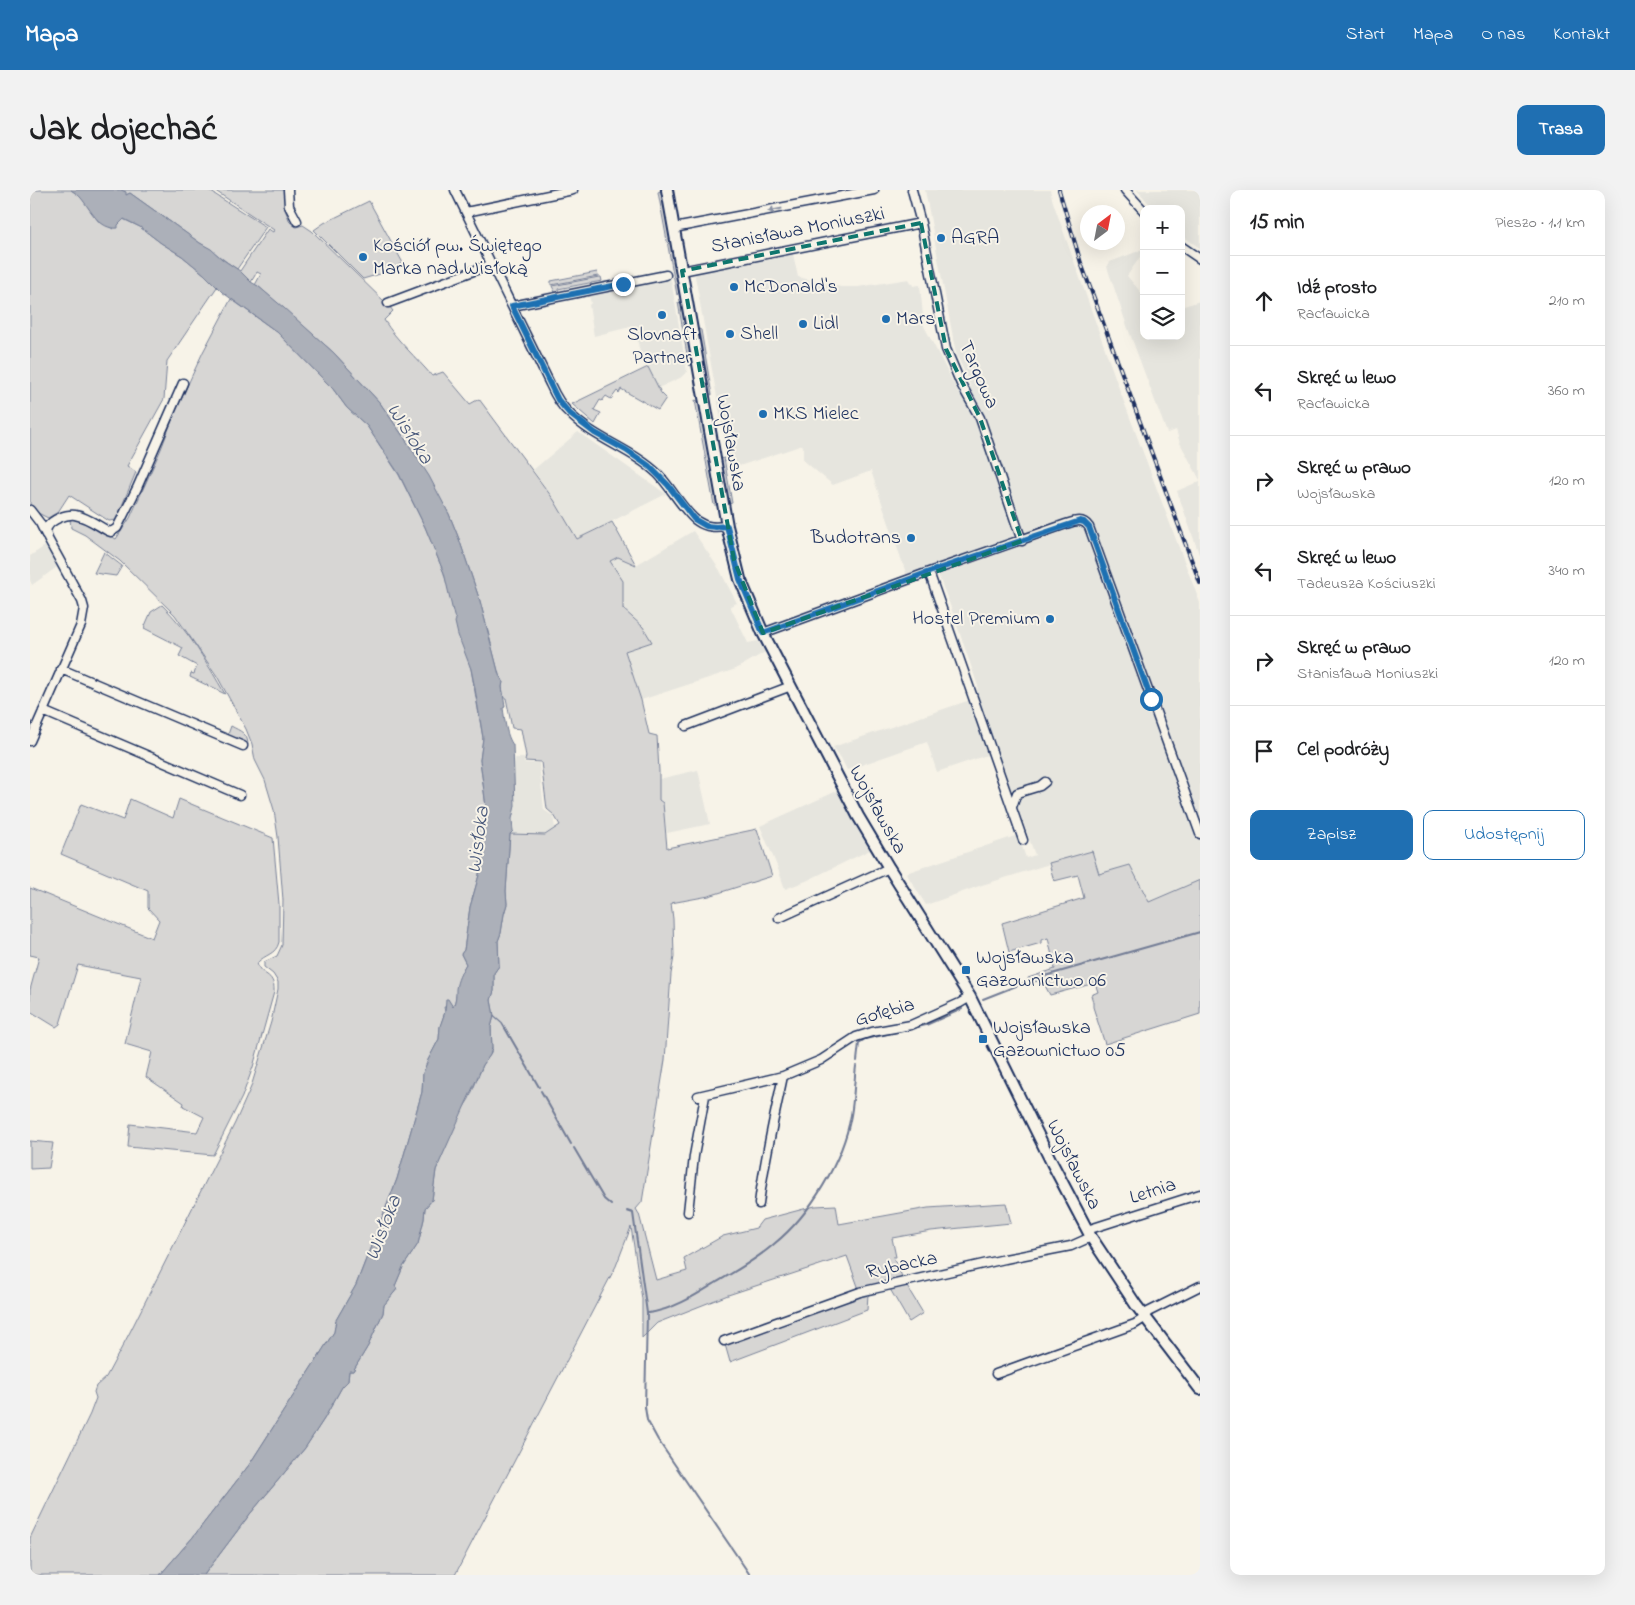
<!DOCTYPE html>
<html lang="pl">
<head>
<meta charset="utf-8">
<style>
  :root { --surface:#fff; --page:#f2f2f2; --text:#202124; --muted:#757577; --line:#e0e0e0; --accent:#1f6fb2 }
  body { margin:0; font-family:"Indie Flower",sans-serif; background:var(--page); color:var(--text) }
  .controls { position:absolute; right:15px; top:15px; display:grid; overflow:hidden; border-radius:10px; box-shadow:0 5px 20px #0002 }
  .controls button { width:45px; height:45px; display:grid; place-items:center; padding:0; border:0; border-bottom:1px solid var(--line); background:var(--surface); color:var(--text); font:25px sans-serif }
  .compass { position:absolute; left:1050px; top:15px; width:45px; height:45px; border-radius:50%; background:var(--surface); box-shadow:0 5px 20px #0002; rotate:32deg }
  .stop { position:absolute; width:15px; height:15px; margin:-11px; border:4px solid #1f6fb2; border-radius:50%; background:#fff }
  .stop.end { background:#1f6fb2; border-color:#fff; box-shadow:0 1px 5px #0008 }
  .list { margin:0; padding:0; list-style:none }
  h2 { display:flex; justify-content:space-between; align-items:center; height:65px; margin:0; padding:0 20px; font-size:21px }
  h2 small { font-size:16px; font-weight:400; color:var(--muted) }
  .list li { display:grid; grid-template-columns:32px 1fr auto; gap:15px; align-items:center; box-sizing:border-box; height:90px; padding:0 20px; border-top:1px solid var(--line) }
  .list b { display:block; font-size:19px; white-space:nowrap }
  .list p { margin:0; font-size:16px; white-space:nowrap; color:var(--muted) }
  .list em { font-size:16px; font-style:normal; color:var(--muted) }
  .actions { display:flex; gap:10px; padding:15px 20px }
  .actions a { flex:1; padding:11px 0; border:1px solid var(--accent); border-radius:10px; text-align:center; font-size:18px; color:var(--accent) }
  .actions .main { background:var(--accent); color:#fff }
  .icon { flex:none; width:28px; height:28px; fill:none; stroke:currentColor; stroke-width:2; stroke-linecap:round; stroke-linejoin:round }
  .map { position:relative; flex:none; width:1170px; height:1385px; overflow:hidden; border-radius:10px }
  header { display:flex; align-items:center; gap:30px; box-sizing:border-box; height:70px; padding:0 25px; background:var(--accent); color:#fff }
  header strong { font-size:24px }
  nav { display:flex; gap:28px; margin-inline-start:auto; font-size:18px }
  .intro { display:flex; align-items:center; justify-content:space-between; box-sizing:border-box; height:120px; padding:0 30px }
  h1 { margin:0; font-size:35px }
  .button { padding:12px 22px; border-radius:10px; background:var(--accent); color:#fff; font-size:18px; font-weight:700 }
  main { display:flex; gap:30px; padding:0 30px }
  aside { flex:1; background:var(--surface); border-radius:10px; box-shadow:0 5px 20px #0002 }
  .map>svg:first-child { display:block }
  .built { fill:#e6e5de }
  .green { fill:#d7d6d4; stroke:#798299 }
  .water { fill:#acb0b9; stroke:#727c95 }
  .lines { fill:none; stroke-linecap:round; stroke-linejoin:round }
  .stream { stroke:#727c95; stroke-width:2 }
  .street-casing { stroke:#1b2f5e; stroke-width:11 }
  .secondary-casing { stroke:#1b2f5e; stroke-width:14 }
  .street { stroke:#f7f3e8; stroke-width:8 }
  .secondary { stroke:#f7f3e8; stroke-width:10 }
  .rail-casing { stroke:#1b2f5e; stroke-width:4 }
  .rail { stroke:#f7f3e8; stroke-width:2; stroke-dasharray:5.5; stroke-linecap:butt }
  .oneway { fill:#8991a3 }
  .route { stroke:#1f6fb2; stroke-width:6 }
  .marked { fill:none; stroke:#0f766e; stroke-width:4; stroke-dasharray:10 6; stroke-linejoin:round }
  .poi-dot { fill:#1f6fb2; stroke:#f7f3e8; stroke-width:2 }
  .labels { text-anchor:middle; dominant-baseline:central; stroke-width:4; stroke-linejoin:round; paint-order:stroke }
  .street-label { font-size:20px; fill:#1b2f5e; stroke:#f7f3e8 }
  .poi-label { font-size:20px; fill:#1b2f5e; stroke:#f7f3e8; text-anchor:start }
  .water-label { font-size:21px; font-style:italic; fill:#465679; stroke:#f7f3e8 }
</style>
</head>
<body>
<header>
<strong>Mapa</strong>
<nav><a>Start</a><a>Mapa</a><a>O nas</a><a>Kontakt</a></nav>
</header>
<div class="intro"><h1>Jak dojechać</h1><a class="button">Trasa</a></div>
<main>
<div class="map">
<svg width="1170" height="1385" viewBox="0 0 1170 1385">
  <rect width="100%" height="100%" fill="#f7f3e8"/>
  <filter id="ink" filterUnits="userSpaceOnUse"><feTurbulence type="fractalNoise" baseFrequency=".02" numOctaves="2"/><feDisplacementMap in="SourceGraphic" scale="10" xChannelSelector="R" yChannelSelector="G"/><feConvolveMatrix kernelMatrix="1 2 1 2 8 2 1 2 1" color-interpolation-filters="sRGB"/></filter>
  <g filter="url(#ink)">
    <path class="built" d="M 895,0 L 1020,0 L 1023,12 L 1091,204 L 1170,413 L 1170,690 L 1119,712 L 1100,675 L 1069,684 L 1061,661 L 952,695 L 896,715 L 876,683 L 988,645 L 996,668 L 1005,665 L 950,514 L 947,500 L 948,496 L 920,415 L 905,377 L 877,386 L 841,281 L 803,295 L 773,270 L 773,255 L 700,279 L 663,75 L 761,55 L 768,87 L 811,97 L 828,97 L 879,89 L 880,94 L 882,93 L 883,96 L 890,95 L 894,136 L 928,202 L 941,197 L 926,163 Z
      M 1107,0 L 1170,0 L 1170,58 L 1151,45 L 1151,19 L 1124,19 Z
      M 1114,59 L 1114,61 L 1097,86 L 1114,106 L 1114,146 L 1151,146 L 1151,117 L 1170,111 L 1170,290 L 1150,253 L 1146,240 L 1137,243 L 1097,136 L 1077,77 L 1080,72 Z
      M 641,90 L 657,182 L 650,188 L 628,198 L 610,162 L 604,136 L 564,146 L 559,115 L 561,113 L 559,106 Z
      M 548,242 L 619,292 L 636,304 L 547,349 L 524,310 L 503,280 Z
      M 1170,291 L 1170,364 L 1169,364 L 1147,301 Z
      M 663,341 L 689,379 L 707,413 L 700,416 L 718,453 L 728,451 L 735,462 L 706,479 L 611,510 L 595,461 L 621,452 L 613,437 L 593,419 L 593,391 L 580,371 L 588,367 L 606,375 Z
      M 15,356 L 27,377 L 2,395 L 0,390 L 0,366 Z
      M 940,510 L 960,564 L 907,582 L 897,552 L 817,580 L 811,568 L 803,557 Z
      M 485,568 L 494,568 L 494,573 L 509,573 L 514,620 L 523,626 L 525,638 L 515,645 L 484,645 L 481,643 L 484,638 L 482,628 L 485,616 L 483,580 Z
      M 668,580 L 680,634 L 637,643 L 633,618 L 633,613 L 629,610 L 629,589 Z
      M 809,600 L 824,629 L 842,659 L 776,691 L 755,699 L 747,676 L 730,636 Z"/>
    <path class="green" d="M 0,0 L 41,0 L 51,7 L 68,31 L 83,39 L 93,29 L 110,37 L 131,53 L 152,66 L 174,84 L 187,97 L 137,171 L 134,209 L 97,276 L 106,282 L 86,330 L 79,331 L 39,305 L 28,322 L 18,328 L 8,323 L 0,314 Z
      M 91,0 L 178,0 L 236,37 L 207,79 C 194,71 183,60 170,53 L 100,3 L 96,5 Z
      M 184,0 L 254,0 L 256,15 L 254,17 L 260,32 L 266,37 L 273,35 L 282,41 L 359,116 L 363,121 L 354,130 C 367,151 386,167 402,186 L 413,182 L 440,214 L 449,209 L 524,310 L 547,349 L 582,332 L 606,375 L 588,367 L 580,371 L 593,391 L 593,419 L 613,437 L 622,452 L 595,461 L 611,510 L 619,544 L 627,546 L 629,581 L 629,610 L 633,613 L 637,658 L 727,639 L 742,686 L 679,706 L 641,713 L 643,729 L 644,767 L 641,784 L 635,870 L 612,1012 L 606,1019 L 609,1024 L 626,1090 L 657,1081 L 654,1068 L 693,1046 L 726,1038 L 732,1030 L 785,1016 L 806,1015 L 809,1034 L 898,1018 L 976,1013 L 981,1033 L 901,1041 L 862,1048 L 866,1067 L 863,1067 L 876,1095 L 893,1123 L 879,1132 L 860,1099 L 838,1104 L 837,1120 L 700,1172 L 694,1151 L 830,1102 L 817,1066 L 698,1105 L 627,1133 L 612,1148 L 612,1109 L 601,1037 L 586,1076 L 425,1385 L 174,1385 L 220,1324 L 275,1258 L 294,1229 L 312,1197 L 318,1191 L 319,1181 L 323,1181 L 338,1156 L 353,1123 L 354,1115 L 367,1099 L 365,1096 L 373,1077 L 388,1054 L 394,1029 L 395,1018 L 402,1010 L 406,980 L 430,923 L 439,909 L 453,875 L 460,865 L 462,858 L 461,837 L 464,826 L 461,810 L 464,801 L 464,783 L 469,776 L 468,751 L 471,743 L 474,724 L 477,714 L 476,701 L 480,644 L 515,645 L 530,635 L 524,625 L 517,619 L 511,572 L 495,571 L 496,566 L 491,539 L 482,538 L 476,508 L 474,508 L 472,497 L 473,491 L 469,485 L 450,411 L 429,349 L 419,324 L 375,249 L 350,213 L 304,163 L 228,96 L 225,95 L 231,84 L 227,82 L 221,92 L 210,81 L 238,39 L 243,42 L 244,40 Z
      M 632,0 L 650,100 L 647,105 L 628,2 Z
      M 339,11 L 373,73 L 350,84 L 333,89 L 284,40 L 294,33 Z
      M 567,82 L 568,86 L 521,95 L 521,91 Z
      M 569,87 L 571,87 L 572,91 L 561,93 L 561,94 L 559,93 L 528,99 L 529,104 L 526,104 L 522,96 Z
      M 201,109 L 247,142 L 303,199 L 317,218 L 337,236 L 369,285 L 395,337 L 414,383 L 441,479 L 453,548 L 450,570 L 456,617 L 453,648 L 449,685 L 440,717 L 434,760 L 431,764 L 436,774 C 426,790 429,802 423,818 L 414,817 L 415,822 L 410,837 L 409,849 L 398,870 L 393,883 L 392,902 L 367,989 L 326,1095 L 306,1130 L 304,1142 L 219,1275 L 163,1347 L 130,1385 L 0,1385 L 0,1348 L 60,1224 L 66,1208 L 64,1202 L 66,1196 L 76,1187 L 100,1142 L 205,933 L 221,897 L 241,832 L 248,799 L 248,792 L 243,784 L 234,777 L 234,772 L 247,766 L 252,755 L 253,710 L 248,647 L 244,620 L 235,590 L 225,570 L 222,554 L 216,539 L 187,486 L 145,425 L 90,371 L 55,345 L 41,338 L 40,329 L 54,331 L 86,349 L 100,328 L 131,259 L 146,220 L 173,162 Z
      M 648,112 L 654,118 L 663,170 L 659,176 Z
      M 669,139 L 671,140 L 682,205 L 679,203 L 668,142 Z
      M 618,177 L 631,203 L 636,208 L 628,220 L 591,199 L 589,203 L 587,201 L 581,209 L 576,206 L 572,211 L 570,210 L 564,220 L 571,223 L 565,234 L 542,214 Z
      M 665,210 L 670,212 L 688,315 L 684,315 Z
      M 694,268 L 702,313 L 698,314 L 690,269 Z
      M 74,362 L 92,376 L 86,386 L 64,383 Z
      M 132,415 C 158,440 177,473 195,504 L 160,487 L 161,483 L 164,484 L 167,476 L 149,466 L 153,458 L 114,438 L 121,422 Z
      M 201,536 C 210,541 218,543 218,555 L 216,557 L 196,550 Z
      M 100,609 L 143,628 L 149,609 L 243,648 L 249,714 L 249,752 C 246,765 235,764 227,773 C 230,787 245,781 244,802 L 223,877 L 212,907 L 183,965 L 98,957 L 100,934 L 167,942 L 174,927 L 153,916 L 154,913 L 116,887 L 122,862 L 95,854 L 111,787 L 48,775 L 30,834 L 26,837 L 0,821 L 0,800 L 9,767 L 0,765 L 0,698 L 122,748 L 129,730 L 118,718 L 118,701 L 31,664 L 51,614 L 93,630 Z
      M 1062,661 L 1069,684 L 1100,675 L 1119,712 L 1170,690 L 1170,824 L 1075,854 L 1063,817 L 1063,812 L 1061,805 L 1068,802 L 1065,793 L 1020,805 L 1012,790 L 1000,793 L 998,788 L 1025,779 L 1018,748 L 1011,750 L 1011,753 L 979,762 L 972,733 L 1054,708 L 1048,685 L 1024,691 L 1019,673 Z
      M 0,951 L 23,953 L 19,978 L 0,979 Z"/>
    <path class="water" d="M 41,0 L 91,0 L 96,2 L 96,5 L 100,3 L 170,53 L 181,59 L 192,69 L 210,81 L 221,92 L 228,96 L 254,118 L 304,163 L 350,213 L 375,249 L 399,286 L 419,324 L 429,349 L 450,411 L 469,485 L 473,492 L 472,497 L 475,517 L 473,518 C 475,531 476,545 483,555 L 485,616 L 482,629 L 483,641 L 480,644 L 476,701 L 477,714 L 474,724 L 471,743 L 468,751 L 469,776 L 464,783 L 464,801 L 461,810 L 464,826 L 461,837 L 462,858 L 460,865 L 453,875 L 406,980 L 402,1010 L 395,1018 L 394,1029 L 388,1054 L 373,1077 L 365,1096 L 367,1099 L 354,1115 L 353,1123 L 338,1156 L 323,1181 L 319,1181 L 318,1191 L 312,1197 L 294,1229 L 275,1258 L 220,1324 L 174,1385 L 130,1385 L 163,1347 L 219,1275 L 304,1142 L 306,1130 L 326,1095 L 367,989 L 392,902 L 393,883 L 398,870 L 409,849 L 410,836 L 415,822 L 416,809 L 418,809 L 423,817 C 426,810 426,806 426,799 C 427,791 431,782 436,774 L 431,764 L 434,760 L 440,717 L 449,685 L 456,617 L 450,570 L 453,548 L 445,499 L 441,479 L 428,445 L 425,432 L 426,430 L 424,426 L 414,383 L 395,337 L 369,284 L 337,236 L 317,218 L 303,199 L 247,142 L 192,102 L 174,84 L 152,66 L 131,53 L 110,37 L 94,29 L 88,35 L 88,38 C 69,40 61,20 51,8 C 49,5 44,2 41,0 Z"/>
    <g class="lines">
      <path class="stream" d="M 953,809 L 1004,789 L 1170,742
        M 464,826 L 472,833 L 509,897
        M 883,838 L 896,835 L 932,819
        M 827,871 L 829,853 L 835,849 L 876,840
        M 511,901 L 541,954
        M 544,958 L 574,1009 L 581,1015
        M 597,1021 L 603,1023 L 617,1123 L 615,1217 L 617,1230 L 628,1250 L 720,1385
        M 618,1123 C 643,1120 666,1105 687,1092 C 706,1081 727,1069 744,1054 C 780,1025 813,971 821,925 C 824,909 824,892 826,876"/>
      <defs>
        <path id="street" d="M 258,0 L 259,16 L 267,31
          M 425,0 L 520,194 C 525,205 530,215 539,223 C 564,249 602,259 628,284 C 640,296 655,323 667,331 C 677,338 686,337 697,336
          M 882,0 L 891,33 L 916,159 L 931,194 L 950,228 L 992,351
          M 1095,0 L 1114,21
          M 436,22 L 543,0
          M 644,38 L 844,0
          M 1151,56 L 1170,69
          M 652,81 L 891,33
          M 358,113 L 462,74
          M 482,116 L 636,85
          M 0,320 L 10,333 L 16,345
          M 899,382 L 993,650
          M 733,443 L 899,382 L 1036,334 C 1045,331 1053,328 1059,337 L 1170,644
          M 31,479 L 213,556
          M 13,521 L 210,605
          M 656,536 L 761,496
          M 0,551 L 51,435 L 54,418 L 52,411 L 18,349 C 17,346 16,341 17,338 C 21,329 37,324 45,325 C 57,327 67,335 78,341 L 81,342 L 87,338 L 107,298 L 153,193
          M 982,617 L 987,603 L 1010,596 L 1015,592
          M 749,728 L 859,678
          M 668,906 L 753,886 L 791,870 L 826,847 L 842,842 L 881,835 L 930,813 L 940,807
          M 729,1014 C 734,971 744,929 753,886
          M 658,1022 L 664,966 L 675,906
          M 1057,1040 L 1170,1004
          M 1114,1124 L 1170,1096
          M 694,1151 L 830,1102 L 975,1069 L 1041,1056 L 1061,1047
          M 966,1184 L 1105,1134 L 1116,1127"/>
        <path id="secondary" d="M 637,0 L 697,336 L 710,389 L 733,443 L 828,626 L 859,678 L 940,807 L 1022,973 L 1061,1047 L 1106,1115 L 1170,1199"/>
      </defs>
      <use href="#street" class="street-casing"/>
      <use href="#secondary" class="secondary-casing"/>
      <use href="#street" class="street"/>
      <use href="#secondary" class="secondary"/>
      <defs>
        <path id="rail" d="M 1029,0 L 1051,73 L 1170,393"/>
      </defs>
      <use href="#rail" class="rail-casing"/>
      <use href="#rail" class="rail"/>
    </g>
    <defs><path id="oneway-solid" d="M-6-.8H1V-3.2L6.5 0L1 3.2V.8H-6Z" transform="scale(1.25)"/></defs>
    <use class="oneway" href="#oneway-solid" transform="translate(745 20) rotate(169)"/>
  </g>
  <g class="lines" filter="url(#ink)">
    <path class="route" d="M 593,94 L 482,116 L 528,210 L 540,224 L 565,243 L 596,260 L 619,276 L 638,295 L 664,329 L 676,336 L 686,337 L 697,336 L 710,389 L 733,443 L 899,382 L 1050,331 L 1054,332 L 1059,337 L 1121,509"/>
  </g>
  <path class="marked" d="M 891,33 L 916,159 L 950,228 L 992,351 L 733,443 L 704,370 L 652,81 Z"/>
  <g class="poi-dot">
    <circle cx="911" cy="48" r="5"/>
    <circle cx="333" cy="67" r="5"/>
    <circle cx="704" cy="97" r="5"/>
    <circle cx="632" cy="125" r="5"/>
    <circle cx="856" cy="129" r="5"/>
    <circle cx="773" cy="134" r="5"/>
    <circle cx="700" cy="144" r="5"/>
    <circle cx="733" cy="224" r="5"/>
    <circle cx="881" cy="348" r="5"/>
    <circle cx="1020" cy="429" r="5"/>
    <rect x="931" y="775" width="10" height="10" rx="2.5"/>
    <rect x="948" y="844" width="10" height="10" rx="2.5"/>
  </g>
  <g class="labels">
    <g class="street-label">
      <text transform="translate(768 41) rotate(-11)">Stanisława Moniuszki</text>
      <text transform="translate(948 185) rotate(66)">Targowa</text>
      <text transform="translate(700 253) rotate(80)">Wojsławska</text>
      <text transform="translate(847 620) rotate(61)">Wojsławska</text>
      <text transform="translate(855 823) rotate(-16)">Gołębia</text>
      <text transform="translate(1043 975) rotate(63)">Wojsławska</text>
      <text transform="translate(1123 1002) rotate(-18)">Letnia</text>
      <text transform="translate(872 1076) rotate(-12)">Rybacka</text>
    </g>
    <g class="poi-label">
      <text x="921" y="48">AGRA</text>
      <text x="343" y="56">Kościół pw. Świętego<tspan x="343" dy="23">Marka nad Wisłoką</tspan></text>
      <text x="714" y="97">McDonald's</text>
      <text x="866" y="129">Mars</text>
      <text x="783" y="134">Lidl</text>
      <text x="710" y="144">Shell</text>
      <text x="632" y="145" text-anchor="middle">Slovnaft<tspan x="632" dy="23">Partner</tspan></text>
      <text x="743" y="224">MKS Mielec</text>
      <text x="871" y="348" text-anchor="end">Budotrans</text>
      <text x="1010" y="429" text-anchor="end">Hostel Premium</text>
      <text x="946" y="768">Wojsławska<tspan x="946" dy="23">Gazownictwo 06</tspan></text>
      <text x="963" y="838">Wojsławska<tspan x="963" dy="23">Gazownictwo 05</tspan></text>
    </g>
    <g class="water-label">
      <text transform="translate(379 244) rotate(57)">Wisłoka</text>
      <text transform="translate(449 650) rotate(-83)">Wisłoka</text>
      <text transform="translate(354 1038) rotate(-69)">Wisłoka</text>
    </g>
  </g>
</svg>
<div class="controls">
<button>+</button>
<button>−</button>
<button><svg class="icon" aria-label="layers" viewBox="0 0 24 24"><path d="M12 4l9 5-9 5-9-5zM3 14l9 5 9-5"/></svg></button>
</div>
<svg class="compass" viewBox="-18 -18 36 36"><path d="M0-13l5 13h-10z" fill="#e53935"/><path d="M0 13l5-13h-10z" fill="#757577"/></svg>
<div class="stop" style="left:1121px;top:509px"></div>
<div class="stop end" style="left:593px;top:94px"></div>
</div>
<aside>
<h2>15 min<small>Pieszo · 1.1 km</small></h2>
<ul class="list">
<li><svg class="icon" aria-label="ahead" viewBox="0 0 24 24"><path d="M12 20V5M6 11l6-6 6 6"/></svg><div><b>Idź prosto</b><p>Racławicka</p></div><em>210 m</em></li>
<li><svg class="icon" aria-label="left" viewBox="0 0 24 24"><path d="M17 20v-9H6M10 6l-5 5 5 5"/></svg><div><b>Skręć w lewo</b><p>Racławicka</p></div><em>360 m</em></li>
<li><svg class="icon" aria-label="right" viewBox="0 0 24 24"><path d="M7 20v-9h11M14 6l5 5-5 5"/></svg><div><b>Skręć w prawo</b><p>Wojsławska</p></div><em>120 m</em></li>
<li><svg class="icon" aria-label="left" viewBox="0 0 24 24"><path d="M17 20v-9H6M10 6l-5 5 5 5"/></svg><div><b>Skręć w lewo</b><p>Tadeusza Kościuszki</p></div><em>340 m</em></li>
<li><svg class="icon" aria-label="right" viewBox="0 0 24 24"><path d="M7 20v-9h11M14 6l5 5-5 5"/></svg><div><b>Skręć w prawo</b><p>Stanisława Moniuszki</p></div><em>120 m</em></li>
<li><svg class="icon" aria-label="arrive" viewBox="0 0 24 24"><path d="M6 21V4h12l-3 4 3 4H6"/></svg><div><b>Cel podróży</b></div></li>
</ul>
<div class="actions"><a class="main">Zapisz</a><a>Udostępnij</a></div>
</aside>
</main>
</body>
</html>
